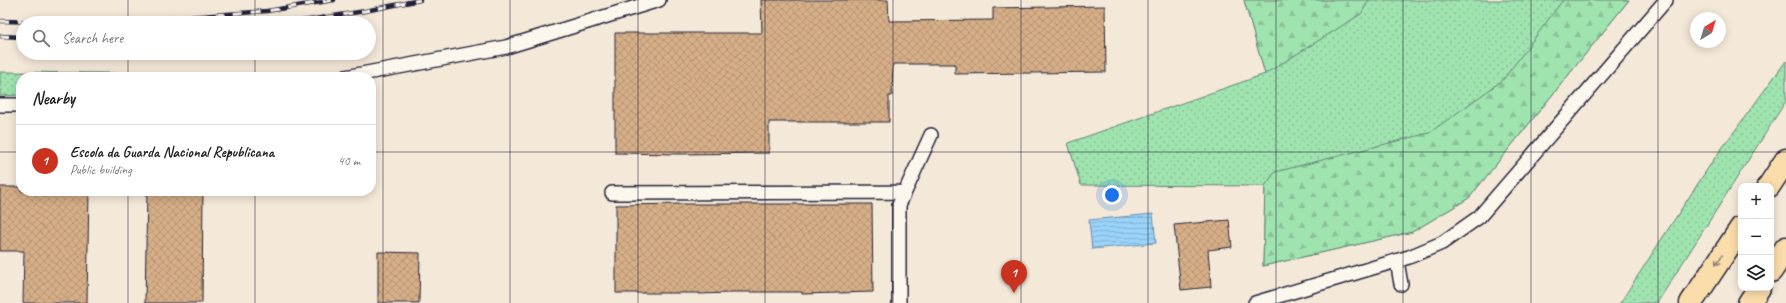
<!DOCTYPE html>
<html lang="en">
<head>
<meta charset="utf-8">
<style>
  :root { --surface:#fff; --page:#f2f2f2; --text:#222; --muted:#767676; --line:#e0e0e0; --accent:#c8321e }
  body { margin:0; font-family:Caveat,sans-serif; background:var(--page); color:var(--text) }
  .controls { position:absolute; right:12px; bottom:12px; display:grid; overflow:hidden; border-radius:8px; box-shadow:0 2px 10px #0003 }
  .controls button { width:36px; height:36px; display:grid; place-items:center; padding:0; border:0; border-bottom:1px solid var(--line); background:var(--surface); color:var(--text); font:20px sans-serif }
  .compass { position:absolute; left:1690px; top:12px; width:36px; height:36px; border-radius:50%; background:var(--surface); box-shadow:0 2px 10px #0003; rotate:38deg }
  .you { position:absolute; left:1112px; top:195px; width:14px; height:14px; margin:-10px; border:3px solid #fff; border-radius:50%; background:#1a73e8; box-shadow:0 0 0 6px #1a73e833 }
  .badge { display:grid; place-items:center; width:26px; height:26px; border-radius:50%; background:var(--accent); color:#fff; font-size:13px; font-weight:700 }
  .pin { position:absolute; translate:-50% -33px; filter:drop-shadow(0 1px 2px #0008) }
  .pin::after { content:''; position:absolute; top:21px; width:14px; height:12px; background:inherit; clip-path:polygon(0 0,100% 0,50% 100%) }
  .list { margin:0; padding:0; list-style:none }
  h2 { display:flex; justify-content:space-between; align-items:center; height:52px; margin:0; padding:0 16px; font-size:17px }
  h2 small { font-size:13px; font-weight:400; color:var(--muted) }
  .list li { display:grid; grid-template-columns:26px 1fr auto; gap:12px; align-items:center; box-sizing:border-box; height:72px; padding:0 16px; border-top:1px solid var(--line) }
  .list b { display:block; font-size:15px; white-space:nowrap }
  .list p { margin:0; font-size:13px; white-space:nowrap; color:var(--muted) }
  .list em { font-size:13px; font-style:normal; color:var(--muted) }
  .icon { flex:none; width:22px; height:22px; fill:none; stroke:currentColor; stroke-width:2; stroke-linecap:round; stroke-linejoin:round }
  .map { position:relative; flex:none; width:1786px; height:303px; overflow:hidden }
  .search { position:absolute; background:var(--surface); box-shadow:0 2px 10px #0003; left:16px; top:16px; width:360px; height:44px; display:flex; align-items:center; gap:10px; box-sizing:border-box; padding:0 14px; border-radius:22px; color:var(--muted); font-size:15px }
  .panel { position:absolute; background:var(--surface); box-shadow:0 2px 10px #0003; left:16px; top:72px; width:360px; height:124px; border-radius:16px }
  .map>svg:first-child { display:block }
  .green { fill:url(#green-dots); stroke:#608275 }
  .forest { fill:url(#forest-firs); stroke:#608275 }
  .water { fill:url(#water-rules); stroke:#698cad }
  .building { fill:url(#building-cross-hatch); stroke:#22223b }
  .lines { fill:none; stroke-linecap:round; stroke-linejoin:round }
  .service-casing { stroke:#22223b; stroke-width:16 }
  .primary-casing { stroke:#22223b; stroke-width:25 }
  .service { stroke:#fbf7ec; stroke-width:13 }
  .primary { stroke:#fbddab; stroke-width:22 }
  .rail-casing { stroke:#22223b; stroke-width:4.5 }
  .rail { stroke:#fbf7ec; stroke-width:3; stroke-dasharray:9; stroke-linecap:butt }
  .oneway { stroke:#8e8073 }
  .grid { fill:none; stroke:#22223b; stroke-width:1; stroke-opacity:0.55 }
</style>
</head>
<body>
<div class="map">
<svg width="1786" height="303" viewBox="0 0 1786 303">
  <defs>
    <pattern id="green-dots" width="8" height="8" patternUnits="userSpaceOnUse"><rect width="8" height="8" fill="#9fe3af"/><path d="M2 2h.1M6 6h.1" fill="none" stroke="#89c297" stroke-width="1.8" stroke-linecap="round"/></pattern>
    <pattern id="forest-firs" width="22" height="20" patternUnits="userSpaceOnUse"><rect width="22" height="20" fill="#9fe3af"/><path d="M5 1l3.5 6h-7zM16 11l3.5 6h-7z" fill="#89c297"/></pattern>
    <pattern id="water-rules" width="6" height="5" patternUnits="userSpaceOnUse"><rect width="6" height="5" fill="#99d3f9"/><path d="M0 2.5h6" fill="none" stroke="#84b5d6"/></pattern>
    <pattern id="building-cross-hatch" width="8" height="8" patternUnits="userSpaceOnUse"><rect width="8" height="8" fill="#d6ae87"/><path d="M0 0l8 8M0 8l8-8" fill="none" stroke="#b79575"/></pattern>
  </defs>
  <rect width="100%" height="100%" fill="#f4e8d8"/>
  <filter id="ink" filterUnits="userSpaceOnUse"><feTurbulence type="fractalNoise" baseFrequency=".025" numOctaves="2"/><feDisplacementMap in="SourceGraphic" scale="8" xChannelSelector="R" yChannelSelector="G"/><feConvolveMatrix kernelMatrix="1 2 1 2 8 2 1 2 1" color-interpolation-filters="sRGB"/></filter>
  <g filter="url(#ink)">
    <path class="green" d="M 1244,0 L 1629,0 L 1469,198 L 1412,232 L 1263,266 L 1265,186 L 1081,185 L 1068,143 L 1265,74 Z
      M 1786,61 L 1786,101 L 1657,303 L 1620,303 L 1714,159 Z
      M 0,72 L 115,73 L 122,77 L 21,77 L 21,95 L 0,96 Z"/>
    <path class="forest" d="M 1244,0 L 1369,0 L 1361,14 L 1265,74 Z
      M 1563,0 L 1629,0 L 1469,198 L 1412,232 L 1263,266 L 1265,186 L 1275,172 L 1429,133 L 1503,80 Z"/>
    <path class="water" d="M 1153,214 L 1156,243 L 1092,249 L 1089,220 Z"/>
    <path class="building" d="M 761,0 L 888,0 L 889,21 L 993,20 L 993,8 L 1105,6 L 1106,72 L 955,74 L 955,64 L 893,64 L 892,96 L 889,96 L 889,122 L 769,122 L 769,153 L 677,154 L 615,153 L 615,33 L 762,33 Z
      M 0,187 L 21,187 L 21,191 L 89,191 L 87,303 L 23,303 L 24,251 L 0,251 Z
      M 147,191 L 203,191 L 202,303 L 145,303 Z
      M 686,204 L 872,204 L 873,292 L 802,294 L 802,292 L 729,292 L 729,293 L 699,294 L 699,293 L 616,293 L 616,205 Z
      M 1229,220 L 1232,247 L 1208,250 L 1211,287 L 1181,290 L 1174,225 Z
      M 378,252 L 420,253 L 419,303 L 378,303 Z"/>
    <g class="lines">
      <defs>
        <path id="service" d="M 345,77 L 506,47 L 659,0
          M 0,105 L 21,105
          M 612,193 L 905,192
          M 1397,261 L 1401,284
          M 899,303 L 899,205 L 931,135
          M 1255,303 L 1409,257 L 1442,243 L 1479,217 L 1666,0"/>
        <path id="primary" d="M 1769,186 L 1786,160
          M 1771,271 L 1786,248
          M 1691,303 L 1741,228
          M 1749,303 L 1759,288"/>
      </defs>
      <use href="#service" class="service-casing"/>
      <use href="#primary" class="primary-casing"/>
      <use href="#service" class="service"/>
      <use href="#primary" class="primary"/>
      <defs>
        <path id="rail" d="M 0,21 L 52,22 L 133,21 L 267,11 L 334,0
          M 290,23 L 365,11 L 420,0
          M 0,36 L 23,37"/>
      </defs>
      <use href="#rail" class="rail-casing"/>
      <use href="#rail" class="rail"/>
    </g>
    <defs><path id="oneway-shaft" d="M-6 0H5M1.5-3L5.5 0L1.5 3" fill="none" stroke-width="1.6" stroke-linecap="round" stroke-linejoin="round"/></defs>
    <use class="oneway" href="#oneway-shaft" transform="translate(1719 260) rotate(124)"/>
  </g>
  <path class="grid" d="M 128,0 L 128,23M 255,0 L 255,23M 383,0 L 383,303M 510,0 L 510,303M 638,0 L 638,303M 765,0 L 765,303M 893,0 L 893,303M 1021,0 L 1021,303M 1148,0 L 1148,303M 1276,0 L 1276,303M 1403,0 L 1403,303M 1531,0 L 1531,303M 1658,0 L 1658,303M 128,53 L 128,77M 255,53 L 255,77M 0,152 L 21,152M 371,152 L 1786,152M 128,191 L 128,303M 255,191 L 255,303"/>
</svg>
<div class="controls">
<button>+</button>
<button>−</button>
<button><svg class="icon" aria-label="layers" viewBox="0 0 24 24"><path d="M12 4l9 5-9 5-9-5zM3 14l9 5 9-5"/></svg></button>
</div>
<svg class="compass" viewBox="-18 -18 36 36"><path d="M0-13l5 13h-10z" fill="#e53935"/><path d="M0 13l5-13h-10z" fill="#767676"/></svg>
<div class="you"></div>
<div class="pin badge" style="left:1014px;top:293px">1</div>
<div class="search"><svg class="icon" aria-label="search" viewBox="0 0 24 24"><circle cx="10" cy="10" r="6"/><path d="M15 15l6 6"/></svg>Search here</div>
<section class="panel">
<h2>Nearby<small></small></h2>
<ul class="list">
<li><span class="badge">1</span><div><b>Escola da Guarda Nacional Republicana</b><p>Public building</p></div><em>40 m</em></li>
</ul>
</section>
</div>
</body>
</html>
